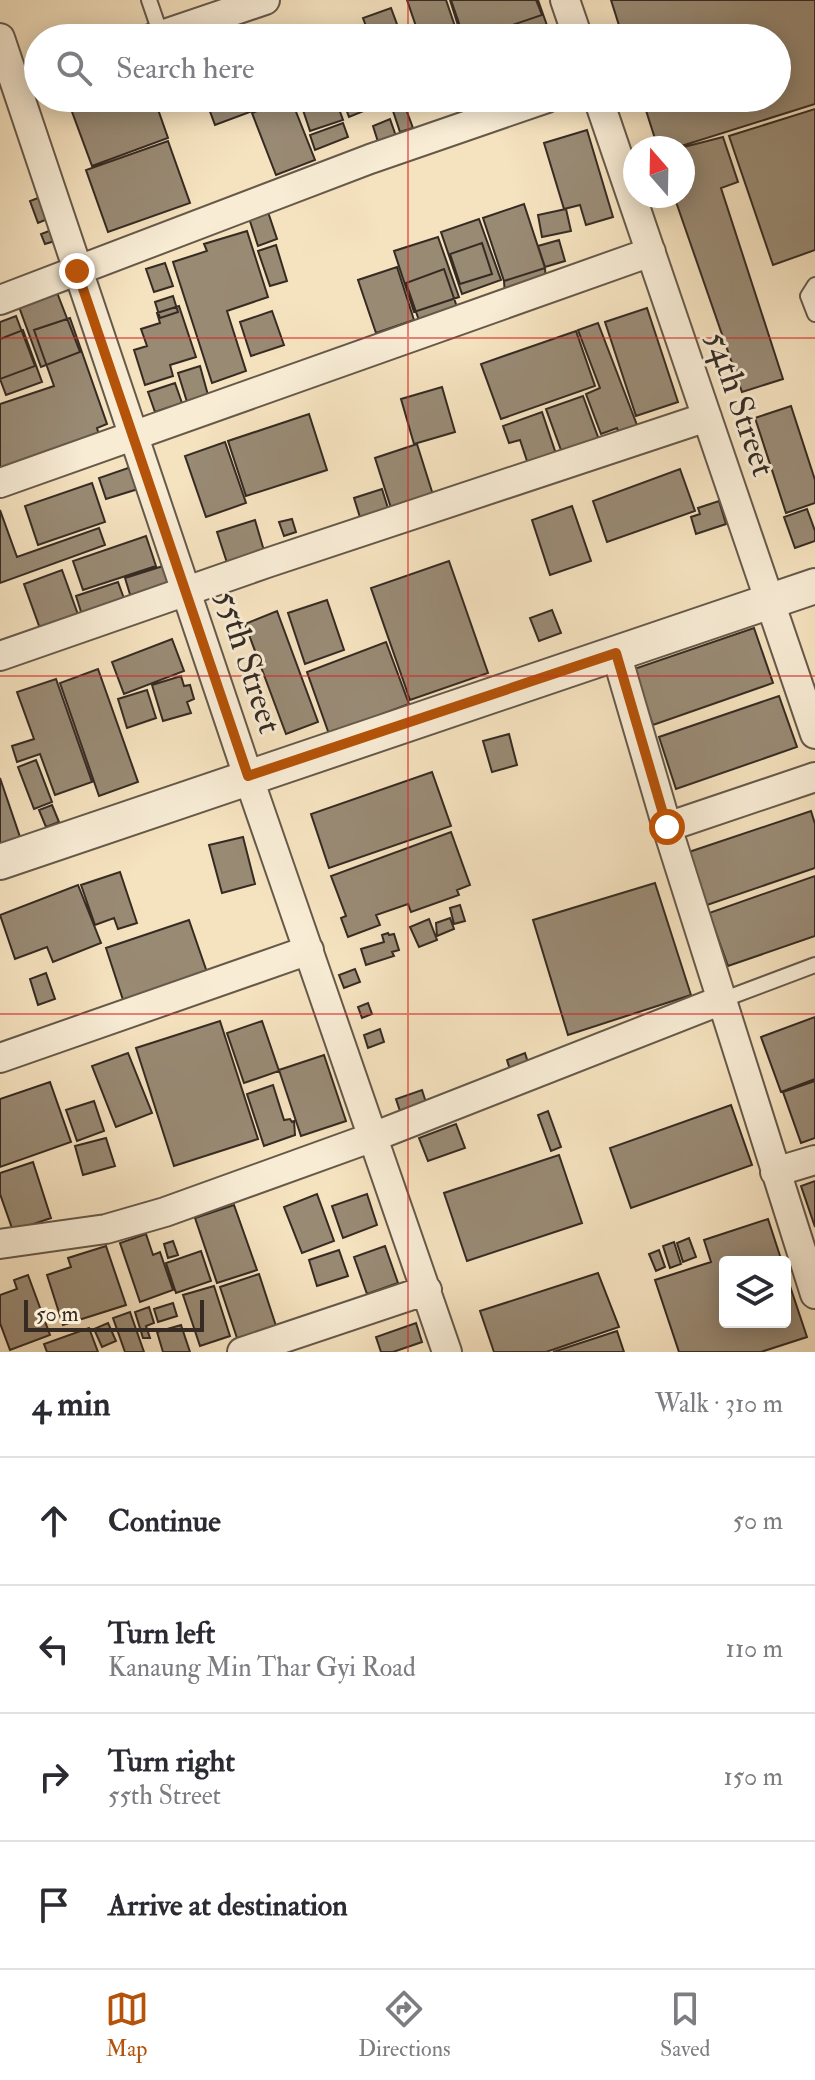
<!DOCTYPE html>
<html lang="en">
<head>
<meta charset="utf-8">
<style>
  :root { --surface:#fff; --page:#f7f7f7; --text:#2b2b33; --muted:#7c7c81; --line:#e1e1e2; --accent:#b45309 }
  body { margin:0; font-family:"IM FELL Double Pica",serif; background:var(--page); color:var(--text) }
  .controls { position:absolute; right:24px; bottom:24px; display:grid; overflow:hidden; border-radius:8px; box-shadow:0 4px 20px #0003 }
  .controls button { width:72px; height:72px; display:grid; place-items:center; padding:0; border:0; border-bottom:2px solid var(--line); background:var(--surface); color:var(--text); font:40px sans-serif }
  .compass { position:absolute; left:623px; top:136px; width:72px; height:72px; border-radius:50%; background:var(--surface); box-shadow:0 4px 20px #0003; rotate:340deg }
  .scale { position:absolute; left:24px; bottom:20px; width:180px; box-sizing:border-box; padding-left:8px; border:4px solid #362b23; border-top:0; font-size:22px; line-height:28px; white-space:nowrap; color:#362b23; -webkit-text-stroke:6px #f8ecd5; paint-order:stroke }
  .stop { position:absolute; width:24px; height:24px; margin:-18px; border:6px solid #b45309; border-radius:50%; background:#fff }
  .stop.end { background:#b45309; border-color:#fff; box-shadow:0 2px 8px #0008 }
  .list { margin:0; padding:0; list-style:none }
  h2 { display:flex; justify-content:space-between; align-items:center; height:104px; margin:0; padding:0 32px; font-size:34px }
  h2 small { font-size:26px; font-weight:400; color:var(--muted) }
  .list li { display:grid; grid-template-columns:52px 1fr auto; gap:24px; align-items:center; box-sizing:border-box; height:128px; padding:0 32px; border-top:2px solid var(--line) }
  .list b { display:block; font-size:30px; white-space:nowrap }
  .list p { margin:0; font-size:26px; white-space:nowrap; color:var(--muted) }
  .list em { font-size:26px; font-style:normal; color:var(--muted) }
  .icon { flex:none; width:44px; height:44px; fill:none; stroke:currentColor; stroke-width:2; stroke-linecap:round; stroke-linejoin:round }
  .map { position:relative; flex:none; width:815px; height:1352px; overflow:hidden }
  .search { position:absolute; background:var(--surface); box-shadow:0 4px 20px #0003; left:24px; right:24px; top:24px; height:88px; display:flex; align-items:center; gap:20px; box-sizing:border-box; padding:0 28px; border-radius:44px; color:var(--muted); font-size:30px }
  .sheet { height:616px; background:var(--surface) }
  nav { display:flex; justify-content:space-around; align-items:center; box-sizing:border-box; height:112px; border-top:2px solid var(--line); background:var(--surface); font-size:22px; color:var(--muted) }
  nav a { display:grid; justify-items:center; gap:4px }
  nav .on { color:var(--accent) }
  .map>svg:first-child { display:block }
  .building { fill:#998a74; stroke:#362b23; stroke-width:2 }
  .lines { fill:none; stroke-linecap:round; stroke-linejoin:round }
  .service-casing { stroke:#66594a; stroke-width:18 }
  .minor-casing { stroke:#66594a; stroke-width:32 }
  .tertiary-casing { stroke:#66594a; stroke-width:38 }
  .service { stroke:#f8ecd5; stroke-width:14 }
  .minor { stroke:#f8ecd5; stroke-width:28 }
  .tertiary { stroke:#f8ecd5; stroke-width:34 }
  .route { stroke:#b45309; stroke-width:10 }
  .grid { fill:none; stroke:#d62828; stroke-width:2; stroke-opacity:0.55 }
  .labels { text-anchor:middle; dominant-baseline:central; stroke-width:6; stroke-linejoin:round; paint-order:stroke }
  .street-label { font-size:34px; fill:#362b23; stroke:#f8ecd5 }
</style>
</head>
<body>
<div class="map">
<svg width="815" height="1352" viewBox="0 0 815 1352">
  <rect width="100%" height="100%" fill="#f5e2bf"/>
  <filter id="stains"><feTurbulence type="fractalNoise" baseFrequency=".0025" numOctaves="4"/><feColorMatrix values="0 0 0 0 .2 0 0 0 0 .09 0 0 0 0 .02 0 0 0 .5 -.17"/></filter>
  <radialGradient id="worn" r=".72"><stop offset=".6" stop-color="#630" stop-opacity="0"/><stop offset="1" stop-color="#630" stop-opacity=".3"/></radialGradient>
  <path class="building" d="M 407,0 L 446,0 L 459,38 L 420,38 Z
    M 450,0 L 536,0 L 542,15 L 474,38 L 462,38 Z
    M 451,0 L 538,0 L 549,31 L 528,38 L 464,38 Z
    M 611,0 L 815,0 L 815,104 L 675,148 L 658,148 L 642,98 L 777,98 L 777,38 L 623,38 Z
    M 391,8 L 398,27 L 370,37 L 363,18 Z
    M 314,28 L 318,38 L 287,38 Z
    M 501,30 L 504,38 L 477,38 Z
    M 100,98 L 154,98 L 168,138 L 92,166 L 71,109 Z
    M 160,98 L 182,98 L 183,101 L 164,108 Z
    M 205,98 L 246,98 L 250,112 L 215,125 Z
    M 250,98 L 283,98 L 254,108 Z
    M 320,98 L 335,98 L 343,120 L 310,131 L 301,104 Z
    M 342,98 L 378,98 L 381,104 L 349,117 Z
    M 291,99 L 315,160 L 276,175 L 252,113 Z
    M 403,101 L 413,128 L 400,132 L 391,105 Z
    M 815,109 L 815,250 L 773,265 L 729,136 Z
    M 390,119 L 397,139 L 379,145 L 373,126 Z
    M 343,123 L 348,137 L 315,150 L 310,135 Z
    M 587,130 L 613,217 L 586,225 L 580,205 L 564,209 L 544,143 Z
    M 723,137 L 738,182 L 721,188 L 783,379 L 742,392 L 674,196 L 683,196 L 683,148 L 680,148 Z
    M 168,141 L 190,203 L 108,232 L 86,170 Z
    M 43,196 L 50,218 L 38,223 L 30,201 Z
    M 524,204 L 545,268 L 504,281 L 483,218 Z
    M 266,206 L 277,239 L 258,246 L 247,212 Z
    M 566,209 L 571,231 L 542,237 L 538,215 Z
    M 479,219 L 501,280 L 462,294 L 441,232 Z
    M 57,228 L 61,239 L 45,244 L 41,234 Z
    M 247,231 L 268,297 L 227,311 L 246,371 L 212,383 L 173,262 L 207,251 L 204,244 Z
    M 438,237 L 459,297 L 414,312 L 394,251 Z
    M 559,240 L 565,261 L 545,267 L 538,246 Z
    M 482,243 L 492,274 L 460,284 L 450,254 Z
    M 276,245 L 287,281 L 270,286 L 258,251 Z
    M 165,263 L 173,286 L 154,292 L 146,269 Z
    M 397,267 L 414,320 L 376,333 L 358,280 Z
    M 545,268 L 546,282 L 505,295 L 504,281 Z
    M 444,269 L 460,316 L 422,329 L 406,283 Z
    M 56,290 L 80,352 L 41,367 L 18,304 Z
    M 173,296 L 178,312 L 160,318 L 155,302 Z
    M 179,306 L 196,357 L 170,365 L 173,376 L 145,385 L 134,350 L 147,346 L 141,329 L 160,323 L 157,313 Z
    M 647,308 L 678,402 L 636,416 L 605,322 Z
    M 272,311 L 284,345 L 251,356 L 240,322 Z
    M 16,316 L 35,366 L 0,379 L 0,322 Z
    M 70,318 L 107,424 L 97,428 L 100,438 L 0,473 L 0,404 L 54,386 L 34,330 Z
    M 598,323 L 640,433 L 622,440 L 617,428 L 601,434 L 586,394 L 600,388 L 578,330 Z
    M 23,330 L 42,382 L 6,395 L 0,379 L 0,339 Z
    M 576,331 L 595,386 L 501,419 L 481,364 Z
    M 200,366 L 208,395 L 187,402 L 178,373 Z
    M 175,383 L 182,403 L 155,412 L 148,392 Z
    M 442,387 L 455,432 L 414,444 L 401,399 Z
    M 583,396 L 602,448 L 565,461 L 546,409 Z
    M 791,406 L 815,480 L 815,503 L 786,513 L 755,418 Z
    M 542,412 L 558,460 L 530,470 L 520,440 L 509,443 L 503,426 Z
    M 309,414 L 327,470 L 246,496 L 228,441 Z
    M 225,442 L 246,503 L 206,517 L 185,456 Z
    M 417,444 L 434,498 L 392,511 L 375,458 Z
    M 131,467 L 138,489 L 106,499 L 99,478 Z
    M 680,469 L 695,511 L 607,542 L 593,501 Z
    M 92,483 L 105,522 L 38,545 L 25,506 Z
    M 382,489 L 391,518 L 363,527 L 354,498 Z
    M 719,501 L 726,524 L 696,534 L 691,517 L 700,514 L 698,508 Z
    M 572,506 L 591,561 L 550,575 L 532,520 Z
    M 807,509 L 815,531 L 815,541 L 795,548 L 784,517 Z
    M 0,510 L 17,557 L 99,528 L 105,545 L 0,583 Z
    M 292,519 L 296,532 L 284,536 L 279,522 Z
    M 255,520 L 267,561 L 230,572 L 217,532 Z
    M 146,536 L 156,566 L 83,590 L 73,561 Z
    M 449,561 L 488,673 L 410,700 L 371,588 Z
    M 163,566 L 171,588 L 132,601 L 125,578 Z
    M 62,570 L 81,623 L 43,637 L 24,584 Z
    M 118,582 L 126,604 L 83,618 L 76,596 Z
    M 327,600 L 344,650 L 305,664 L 288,613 Z
    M 552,610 L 561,633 L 539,641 L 530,618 Z
    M 277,611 L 318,722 L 286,734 L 245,624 Z
    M 754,628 L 773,683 L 653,725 L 634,669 Z
    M 172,639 L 184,671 L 124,694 L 112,662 Z
    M 386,642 L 409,704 L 329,734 L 307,672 Z
    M 98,669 L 138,782 L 99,796 L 60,683 Z
    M 181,676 L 184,686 L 190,685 L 194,699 L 187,702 L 191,713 L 163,721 L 152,685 Z
    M 56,679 L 92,782 L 55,795 L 40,754 L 17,762 L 12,746 L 34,739 L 17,692 Z
    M 147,690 L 156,718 L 127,728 L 118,699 Z
    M 779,696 L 797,747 L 676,789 L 659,737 Z
    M 509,734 L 517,765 L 492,772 L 483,741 Z
    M 36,760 L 52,802 L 34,809 L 18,767 Z
    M 432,772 L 451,826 L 329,868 L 311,814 Z
    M 0,778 L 20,837 L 0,844 Z
    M 52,805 L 59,822 L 46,827 L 39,810 Z
    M 811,811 L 815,824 L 815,868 L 707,905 L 689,852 Z
    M 451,832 L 470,885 L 457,890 L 459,895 L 411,912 L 408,904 L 376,915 L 380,925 L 348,937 L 341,918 L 346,916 L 331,876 Z
    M 243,837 L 255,884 L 222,893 L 209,845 Z
    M 120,872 L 137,923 L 118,929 L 114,918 L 95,925 L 81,885 Z
    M 815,876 L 815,936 L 728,966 L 709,913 Z
    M 655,883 L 691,995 L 568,1035 L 533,920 Z
    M 78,885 L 101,943 L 53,962 L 47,947 L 15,959 L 0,915 Z
    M 460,905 L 465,921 L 454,924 L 450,908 Z
    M 450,918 L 454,929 L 437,936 L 436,923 Z
    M 429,919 L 437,940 L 419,947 L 410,927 Z
    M 189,920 L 209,978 L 125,1006 L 106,948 Z
    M 388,933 L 389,935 L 394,934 L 399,950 L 392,952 L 394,956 L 366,965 L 361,949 L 384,942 L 382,935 Z
    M 355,969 L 360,982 L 344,988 L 339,975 Z
    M 46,973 L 55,999 L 38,1005 L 30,979 Z
    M 368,1003 L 372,1014 L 362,1018 L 358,1007 Z
    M 815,1017 L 815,1079 L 781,1092 L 761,1037 Z
    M 220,1021 L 258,1139 L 174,1166 L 136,1048 Z
    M 262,1021 L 279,1071 L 244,1083 L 227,1033 Z
    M 380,1029 L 384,1042 L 368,1048 L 364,1035 Z
    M 128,1053 L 152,1113 L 116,1127 L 92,1066 Z
    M 525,1053 L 530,1069 L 512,1076 L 507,1060 Z
    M 324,1055 L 346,1121 L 301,1136 L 279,1070 Z
    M 815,1081 L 815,1138 L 801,1143 L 783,1092 Z
    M 50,1082 L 71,1142 L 0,1167 L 0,1099 Z
    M 273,1085 L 284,1120 L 290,1119 L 292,1122 L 294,1121 L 295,1135 L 264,1146 L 247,1094 Z
    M 422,1090 L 429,1112 L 403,1120 L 396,1099 Z
    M 94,1101 L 104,1131 L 77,1141 L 66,1110 Z
    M 731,1105 L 752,1165 L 631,1208 L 610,1148 Z
    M 548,1111 L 561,1147 L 551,1151 L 538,1115 Z
    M 456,1124 L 465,1148 L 428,1161 L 419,1138 Z
    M 106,1138 L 115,1166 L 83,1175 L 75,1146 Z
    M 559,1155 L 582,1223 L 467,1261 L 444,1193 Z
    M 33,1162 L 51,1218 L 13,1231 L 0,1194 L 0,1173 Z
    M 815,1181 L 815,1227 L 801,1186 Z
    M 317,1194 L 334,1241 L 302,1253 L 284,1207 Z
    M 367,1194 L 377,1225 L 343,1238 L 332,1206 Z
    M 234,1205 L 257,1270 L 217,1283 L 195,1218 Z
    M 768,1219 L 782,1262 L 725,1262 L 725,1322 L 785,1322 L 785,1271 L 807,1337 L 761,1352 L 679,1352 L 655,1280 L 711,1262 L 704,1240 Z
    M 146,1234 L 153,1255 L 160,1252 L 173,1290 L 140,1302 L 120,1243 Z
    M 689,1238 L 696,1257 L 683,1262 L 677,1243 Z
    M 173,1241 L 178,1255 L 168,1258 L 164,1244 Z
    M 674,1242 L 681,1264 L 670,1268 L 663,1246 Z
    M 106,1246 L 126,1305 L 63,1325 L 47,1275 L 71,1267 L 68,1258 Z
    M 385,1246 L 398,1283 L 367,1294 L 354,1257 Z
    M 339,1250 L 348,1276 L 317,1286 L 309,1260 Z
    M 659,1250 L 665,1267 L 656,1271 L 649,1254 Z
    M 201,1251 L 211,1281 L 176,1293 L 166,1263 Z
    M 598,1273 L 619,1327 L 546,1352 L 494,1352 L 480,1311 Z
    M 259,1274 L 278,1332 L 239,1344 L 220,1287 Z
    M 28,1275 L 50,1335 L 10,1350 L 0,1323 L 0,1295 L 17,1289 L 14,1280 Z
    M 214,1286 L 230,1336 L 200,1346 L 183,1295 Z
    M 173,1303 L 177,1316 L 158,1322 L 154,1309 Z
    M 149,1307 L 154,1323 L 146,1326 L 150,1338 L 143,1338 L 135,1312 Z
    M 130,1312 L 144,1352 L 125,1352 L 113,1318 Z
    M 108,1323 L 116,1341 L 102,1347 L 94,1329 Z
    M 416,1323 L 422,1342 L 393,1352 L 381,1352 L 376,1337 Z
    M 181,1325 L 190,1352 L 163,1352 L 157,1332 Z
    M 89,1328 L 98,1352 L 47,1352 L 44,1344 Z
    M 617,1331 L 624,1352 L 553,1352 Z"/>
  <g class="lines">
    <defs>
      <path id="service" d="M 149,0 L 161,35
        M 815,285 L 808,296 L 815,314
        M 722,1000 L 815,965"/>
      <path id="minor" d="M 565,0 L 578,38
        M 0,38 L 248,776 L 447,1352
        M 153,38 L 265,0
        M 598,98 L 815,734
        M 0,300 L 370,159 L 547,98
        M 0,483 L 651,252
        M 616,653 L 667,827 L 815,1294
        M 0,656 L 267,563 L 707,417
        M 667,827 L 815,777
        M 0,1058 L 309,950
        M 775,1172 L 815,1160
        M 0,1244 L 106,1229 L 165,1212 L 373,1137 L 722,1000
        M 242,1352 L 427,1290"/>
      <path id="tertiary" d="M 0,862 L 815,586"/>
    </defs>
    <use href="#service" class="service-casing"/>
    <use href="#minor" class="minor-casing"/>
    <use href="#tertiary" class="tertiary-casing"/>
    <use href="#service" class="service"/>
    <use href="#minor" class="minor"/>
    <use href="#tertiary" class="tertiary"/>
  </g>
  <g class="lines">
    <path class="route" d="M 77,271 L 248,776 L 616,653 L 667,827"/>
  </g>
  <path class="grid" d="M 408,0 L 408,38M 408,98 L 408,1352M 0,338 L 815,338M 0,676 L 815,676M 0,1014 L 815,1014"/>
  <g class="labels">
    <g class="street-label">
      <text transform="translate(740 404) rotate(71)">54th Street</text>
      <text transform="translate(248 662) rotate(72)">55th Street</text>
    </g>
  </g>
  <rect width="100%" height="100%" filter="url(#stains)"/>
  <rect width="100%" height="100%" fill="url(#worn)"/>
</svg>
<div class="controls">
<button><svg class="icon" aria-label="layers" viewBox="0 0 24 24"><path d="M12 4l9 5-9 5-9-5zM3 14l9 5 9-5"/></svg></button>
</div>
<svg class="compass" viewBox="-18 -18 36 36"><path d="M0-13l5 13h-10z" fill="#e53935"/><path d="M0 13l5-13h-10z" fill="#7c7c81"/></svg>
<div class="scale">50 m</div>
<div class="stop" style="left:667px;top:827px"></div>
<div class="stop end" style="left:77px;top:271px"></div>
<div class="search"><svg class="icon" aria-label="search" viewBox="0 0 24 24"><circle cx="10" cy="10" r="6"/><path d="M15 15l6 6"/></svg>Search here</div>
</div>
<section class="sheet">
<h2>4 min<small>Walk · 310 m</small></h2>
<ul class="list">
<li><svg class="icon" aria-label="ahead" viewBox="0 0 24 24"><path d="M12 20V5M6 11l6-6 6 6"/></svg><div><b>Continue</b></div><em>50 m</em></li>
<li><svg class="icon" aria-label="left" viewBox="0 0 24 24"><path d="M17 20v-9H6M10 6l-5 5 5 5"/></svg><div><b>Turn left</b><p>Kanaung Min Thar Gyi Road</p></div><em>110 m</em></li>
<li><svg class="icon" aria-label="right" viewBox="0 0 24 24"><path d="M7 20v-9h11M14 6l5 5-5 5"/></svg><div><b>Turn right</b><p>55th Street</p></div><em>150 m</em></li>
<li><svg class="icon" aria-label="arrive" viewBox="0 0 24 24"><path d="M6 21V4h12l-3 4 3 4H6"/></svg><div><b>Arrive at destination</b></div></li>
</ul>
</section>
<nav>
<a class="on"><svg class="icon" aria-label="map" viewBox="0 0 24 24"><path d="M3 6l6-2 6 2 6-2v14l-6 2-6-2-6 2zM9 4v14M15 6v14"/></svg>Map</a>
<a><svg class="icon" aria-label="directions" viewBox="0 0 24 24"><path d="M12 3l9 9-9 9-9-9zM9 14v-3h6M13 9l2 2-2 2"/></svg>Directions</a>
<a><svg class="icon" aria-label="saved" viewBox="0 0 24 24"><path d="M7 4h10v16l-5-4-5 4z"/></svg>Saved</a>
</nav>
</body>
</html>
